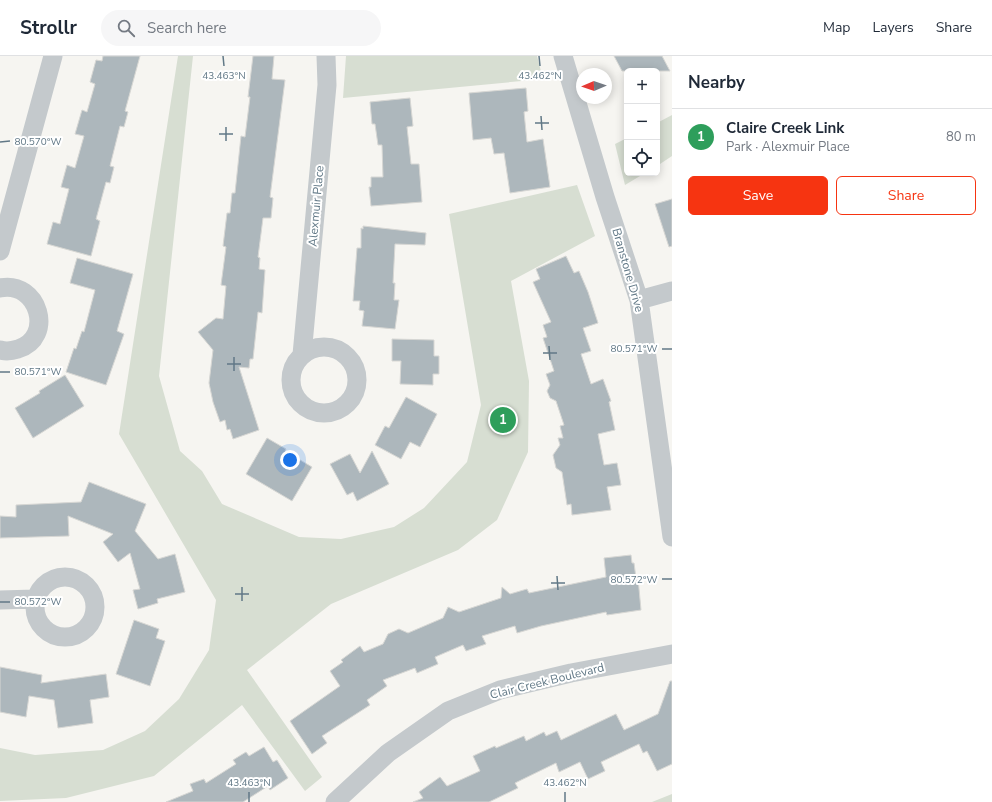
<!DOCTYPE html>
<html lang="en">
<head>
<meta charset="utf-8">
<style>
  :root { --surface:#fff; --page:#f6f6f7; --text:#1f2937; --muted:#747a83; --line:#e0e1e3; --accent:#f63411 }
  body { margin:0; font-family:"Nunito Sans",sans-serif; background:var(--page); color:var(--text) }
  .controls { position:absolute; right:12px; top:12px; display:grid; overflow:hidden; border-radius:6px; box-shadow:0 2px 10px #0003 }
  .controls button { width:36px; height:36px; display:grid; place-items:center; padding:0; border:0; border-bottom:1px solid var(--line); background:var(--surface); color:var(--text); font:20px sans-serif }
  .compass { position:absolute; left:576px; top:12px; width:36px; height:36px; border-radius:50%; background:var(--surface); box-shadow:0 2px 10px #0003; rotate:268deg }
  .you { position:absolute; left:290px; top:404px; width:14px; height:14px; margin:-10px; border:3px solid #fff; border-radius:50%; background:#1a73e8; box-shadow:0 0 0 6px #1a73e833 }
  .badge { display:grid; place-items:center; width:26px; height:26px; border-radius:50%; background:var(--accent); color:#fff; font-size:13px; font-weight:700 }
  .pin { position:absolute; translate:-50% -50%; border:2px solid #fff; box-shadow:0 1px 4px #0006 }
  .list { margin:0; padding:0; list-style:none }
  h2 { display:flex; justify-content:space-between; align-items:center; height:52px; margin:0; padding:0 16px; font-size:17px }
  h2 small { font-size:13px; font-weight:400; color:var(--muted) }
  .list li { display:grid; grid-template-columns:26px 1fr auto; gap:12px; align-items:center; box-sizing:border-box; height:56px; padding:0 16px; border-top:1px solid var(--line) }
  .list b { display:block; font-size:15px; white-space:nowrap }
  .list p { margin:0; font-size:13px; white-space:nowrap; color:var(--muted) }
  .list em { font-size:13px; font-style:normal; color:var(--muted) }
  .actions { display:flex; gap:8px; padding:12px 16px }
  .actions a { flex:1; padding:9px 0; border:1px solid var(--accent); border-radius:6px; text-align:center; font-size:14px; color:var(--accent) }
  .actions .main { background:var(--accent); color:#fff }
  .icon { flex:none; width:22px; height:22px; fill:none; stroke:currentColor; stroke-width:2; stroke-linecap:round; stroke-linejoin:round }
  .map { position:relative; flex:none; width:672px; height:746px; overflow:hidden }
  header { display:flex; align-items:center; gap:24px; box-sizing:border-box; height:56px; padding:0 20px; background:var(--surface); border-bottom:1px solid var(--line) }
  header strong { font-size:19px }
  nav { display:flex; gap:22px; margin-inline-start:auto; font-size:14px }
  .search { width:280px; height:36px; background:var(--page); display:flex; align-items:center; gap:10px; box-sizing:border-box; padding:0 14px; border-radius:22px; color:var(--muted); font-size:15px }
  main { display:flex }
  aside { flex:1; background:var(--surface) }
  .map>svg:first-child { display:block }
  .green { fill:#d7ded2 }
  .building { fill:#adb7bc; stroke:#d7d7d4 }
  .lines { fill:none; stroke-linecap:round; stroke-linejoin:round }
  .minor { stroke:#c4c9cc; stroke-width:19 }
  .ticks { fill:none; stroke:#617886; stroke-width:1.5 }
  .labels { text-anchor:middle; dominant-baseline:central; stroke-width:4; stroke-linejoin:round; paint-order:stroke }
  .street-label { font-size:12px; fill:#617886; stroke:#fff }
  .ticks-label { font-size:10px; text-anchor:middle; fill:#617886; stroke:#fff; stroke-width:4; stroke-linejoin:round; paint-order:stroke }
</style>
</head>
<body>
<header>
<strong>Strollr</strong>
<div class="search"><svg class="icon" aria-label="search" viewBox="0 0 24 24"><circle cx="10" cy="10" r="6"/><path d="M15 15l6 6"/></svg>Search here</div>
<nav><a>Map</a><a>Layers</a><a>Share</a></nav>
</header>
<main>
<div class="map">
<svg width="672" height="746" viewBox="0 0 672 746">
  <rect width="100%" height="100%" fill="#f6f5f1"/>
  <path class="green" d="M 178,0 L 193,0 L 159,320 L 180,395 L 202,415 L 222,448 L 299,481 L 341,483 L 394,471 L 424,452 L 467,406 L 481,349 L 449,158 L 577,129 L 595,180 L 511,225 L 529,325 L 528,396 L 497,464 L 458,494 L 331,548 L 247,614 L 322,721 L 305,735 L 242,649 L 154,720 L 66,742 L 0,745 L 0,692 L 35,699 L 103,694 L 145,675 L 179,643 L 209,594 L 216,544 L 119,378 Z
    M 346,0 L 537,0 L 543,23 L 343,42 Z
    M 672,59 L 672,100 L 657,110 L 657,67 Z
    M 627,82 L 627,117 L 645,117 L 625,129 L 615,88 Z
    M 672,738 L 672,746 L 652,746 Z"/>
  <path class="building" d="M 103,0 L 140,0 L 125,55 L 128,56 L 124,71 L 120,70 L 110,110 L 114,111 L 110,127 L 106,126 L 96,163 L 100,165 L 91,200 L 47,188 L 53,166 L 60,168 L 69,133 L 61,131 L 67,109 L 75,112 L 84,80 L 75,78 L 82,54 L 87,56 L 95,28 L 90,26 L 96,4 L 102,5 Z
    M 253,0 L 274,0 L 272,23 L 285,24 L 270,141 L 273,142 L 271,162 L 263,162 L 258,201 L 260,202 L 259,213 L 265,214 L 262,257 L 258,256 L 253,303 L 250,303 L 249,312 L 239,311 L 259,374 L 233,383 L 230,373 L 227,374 L 225,364 L 220,366 L 213,346 L 209,327 L 213,294 L 198,276 L 216,262 L 223,263 L 226,230 L 221,229 L 226,191 L 223,190 L 227,157 L 230,157 L 232,137 L 235,137 L 241,80 L 245,81 L 250,41 L 248,41 Z
    M 614,0 L 662,0 L 670,15 L 622,15 Z
    M 526,32 L 528,55 L 524,56 L 527,86 L 543,83 L 550,131 L 510,137 L 504,97 L 494,98 L 491,82 L 473,84 L 469,37 Z
    M 410,42 L 413,70 L 407,71 L 411,108 L 419,108 L 422,146 L 371,150 L 369,131 L 371,131 L 371,121 L 383,121 L 382,89 L 378,89 L 375,68 L 372,68 L 370,46 Z
    M 672,143 L 672,190 L 669,191 L 655,148 Z
    M 363,170 L 426,177 L 425,189 L 395,188 L 393,227 L 395,227 L 394,244 L 399,244 L 395,273 L 362,270 L 364,255 L 359,254 L 360,245 L 353,245 L 357,192 L 361,192 L 361,172 L 363,173 Z
    M 566,200 L 574,217 L 579,215 L 588,236 L 598,267 L 583,272 L 591,295 L 581,298 L 591,328 L 603,323 L 611,345 L 609,346 L 615,374 L 598,378 L 604,409 L 617,407 L 621,429 L 607,431 L 611,454 L 572,459 L 571,448 L 567,449 L 562,416 L 556,412 L 553,399 L 560,389 L 558,382 L 563,382 L 560,370 L 564,369 L 556,345 L 550,342 L 547,335 L 550,329 L 546,318 L 554,315 L 543,282 L 547,281 L 543,269 L 551,266 L 533,226 L 540,223 L 536,213 Z
    M 77,202 L 133,218 L 117,275 L 124,278 L 106,329 L 66,316 L 74,292 L 76,293 L 82,275 L 84,276 L 95,234 L 70,227 Z
    M 392,283 L 434,284 L 434,300 L 439,300 L 439,318 L 433,318 L 433,329 L 400,328 L 401,305 L 392,305 Z
    M 65,319 L 84,350 L 33,382 L 15,352 L 40,337 L 39,335 Z
    M 406,341 L 437,358 L 420,391 L 410,386 L 401,403 L 375,389 L 385,370 L 389,372 Z
    M 267,382 L 286,393 L 285,395 L 312,411 L 292,445 L 246,418 Z
    M 372,395 L 389,428 L 357,445 L 353,436 L 347,439 L 330,408 L 350,398 L 360,417 Z
    M 89,426 L 146,448 L 135,475 L 158,503 L 175,498 L 185,536 L 157,543 L 158,547 L 138,553 L 133,534 L 140,533 L 130,497 L 118,506 L 103,486 L 113,478 L 68,460 L 69,480 L 0,482 L 0,460 L 16,461 L 16,449 L 81,446 Z
    M 631,499 L 632,507 L 634,507 L 636,522 L 638,522 L 641,554 L 607,559 L 606,556 L 541,570 L 517,577 L 515,570 L 482,580 L 486,588 L 466,595 L 463,589 L 435,601 L 438,608 L 417,617 L 415,612 L 383,624 L 387,630 L 367,644 L 370,649 L 322,680 L 327,687 L 312,698 L 290,665 L 340,630 L 330,615 L 343,606 L 341,604 L 360,590 L 364,596 L 383,588 L 388,578 L 399,573 L 408,577 L 443,562 L 448,551 L 459,556 L 501,542 L 502,531 L 510,538 L 527,533 L 529,537 L 606,521 L 604,502 Z
    M 134,564 L 159,573 L 156,582 L 165,585 L 150,630 L 116,618 Z
    M 0,611 L 42,619 L 41,627 L 106,618 L 109,641 L 90,644 L 93,667 L 58,672 L 54,644 L 29,640 L 26,661 L 0,656 Z
    M 670,625 L 672,625 L 672,708 L 657,715 L 647,695 L 643,697 L 639,688 L 601,706 L 605,715 L 588,723 L 580,706 L 559,716 L 556,707 L 515,727 L 518,732 L 489,746 L 413,746 L 423,742 L 419,736 L 440,721 L 447,730 L 480,715 L 473,700 L 495,690 L 496,692 L 524,680 L 526,685 L 544,676 L 546,680 L 557,675 L 561,684 L 616,658 L 624,674 L 658,658 Z
    M 264,691 L 273,706 L 277,704 L 288,722 L 270,734 L 268,730 L 243,746 L 166,746 L 193,735 L 190,728 L 204,723 L 206,727 L 236,708 L 233,704 L 246,696 L 249,700 Z"/>
  <g class="lines">
    <path class="minor" d="M 563,0 L 605,141 L 639,244 L 672,481
      M 0,195 L 53,0
      M 0,232 C 39,224 55,282 18,293 C 12,295 7,296 0,294
      M 639,244 L 672,235
      M291 324a33 33 0 1 1 66 0a33 33 0 1 1-66 0Z
      M 302,299 L 327,29 L 326,0
      M35 551a30 30 0 1 1 60 0a30 30 0 1 1-60 0Z
      M 0,544 L 35,543
      M 335,746 L 388,697 L 448,655 L 500,634 L 571,617 L 672,598"/>
  </g>
  <path class="ticks" d="M 223,0 L 224,10M 539,0 L 540,10M 541,60 L 542,74M 535,67 L 549,67M 226,71 L 226,85M 219,78 L 233,78M 0,86 L 10,85M 549,290 L 550,304M 662,293 L 672,293M 543,297 L 557,297M 234,301 L 234,315M 227,308 L 241,308M 0,316 L 10,316M 557,520 L 558,534M 662,523 L 672,523M 551,527 L 565,527M 242,531 L 242,545M 235,538 L 249,538M 0,546 L 10,546M 249,736 L 249,746M 565,736 L 565,746"/>
  <g class="labels">
    <g class="street-label">
      <text transform="translate(316 150) rotate(-85)">Alexmuir Place</text>
      <text transform="translate(628 214) rotate(74)">Branstone Drive</text>
      <text transform="translate(547 625) rotate(-14)">Clair Creek Boulevard</text>
    </g>
  </g>
  <g class="ticks-label">
    <text x="224" y="23">43.463°N</text>
    <text x="540" y="23">43.462°N</text>
    <text x="38" y="89">80.570°W</text>
    <text x="634" y="296">80.571°W</text>
    <text x="38" y="319">80.571°W</text>
    <text x="634" y="527">80.572°W</text>
    <text x="38" y="549">80.572°W</text>
    <text x="249" y="730">43.463°N</text>
    <text x="565" y="730">43.462°N</text>
  </g>
</svg>
<div class="controls">
<button>+</button>
<button>−</button>
<button><svg class="icon" aria-label="locate" viewBox="0 0 24 24"><circle cx="12" cy="12" r="6"/><path d="M12 2v4M12 18v4M2 12h4M18 12h4"/></svg></button>
</div>
<svg class="compass" viewBox="-18 -18 36 36"><path d="M0-13l5 13h-10z" fill="#e53935"/><path d="M0 13l5-13h-10z" fill="#747a83"/></svg>
<div class="you"></div>
<div class="pin badge" style="left:503px;top:364px;background:#2e9e5b">1</div>
</div>
<aside>
<h2>Nearby<small></small></h2>
<ul class="list">
<li><span class="badge" style="background:#2e9e5b">1</span><div><b>Claire Creek Link</b><p>Park · Alexmuir Place</p></div><em>80 m</em></li>
</ul>
<div class="actions"><a class="main">Save</a><a>Share</a></div>
</aside>
</main>
</body>
</html>
